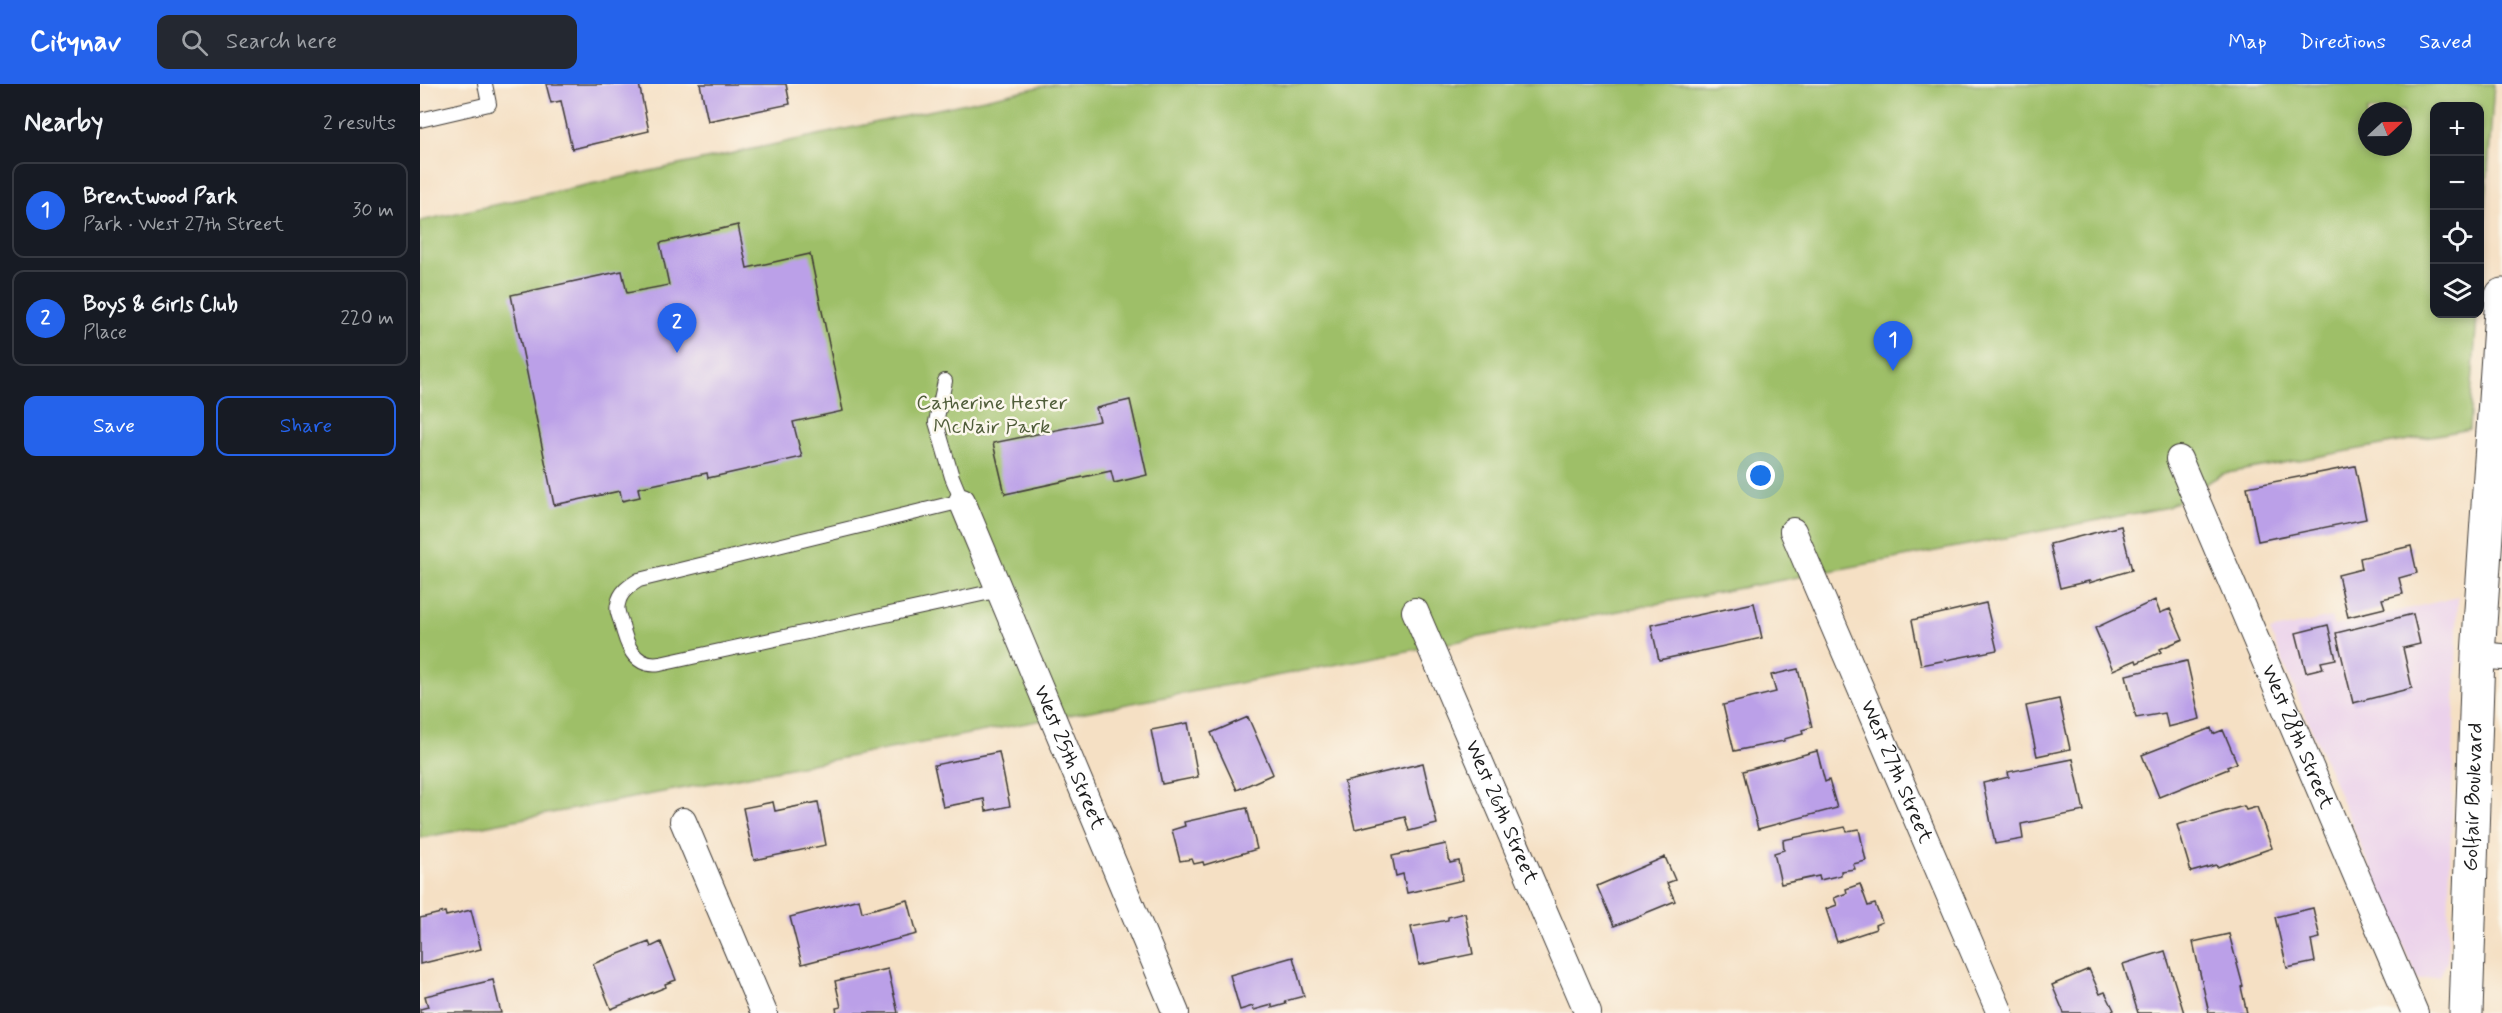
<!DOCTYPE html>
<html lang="en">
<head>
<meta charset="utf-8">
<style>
  :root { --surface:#171b24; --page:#242831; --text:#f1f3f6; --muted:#9ea1a6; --line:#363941; --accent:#2563eb }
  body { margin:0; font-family:Mynerve,sans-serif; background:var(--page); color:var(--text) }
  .controls { position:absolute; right:18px; top:18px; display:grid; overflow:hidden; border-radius:12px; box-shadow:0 3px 9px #0003 }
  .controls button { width:54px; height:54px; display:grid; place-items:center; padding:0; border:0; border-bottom:2px solid var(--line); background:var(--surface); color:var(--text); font:30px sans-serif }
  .compass { position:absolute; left:1938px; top:18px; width:54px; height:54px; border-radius:50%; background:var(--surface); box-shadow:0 3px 9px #0003; rotate:68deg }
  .you { position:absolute; left:1341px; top:392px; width:21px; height:21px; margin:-15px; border:4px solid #fff; border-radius:50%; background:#1a73e8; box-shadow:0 0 0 9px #1a73e833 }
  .badge { display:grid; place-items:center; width:39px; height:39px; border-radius:50%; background:var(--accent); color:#fff; font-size:20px; font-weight:700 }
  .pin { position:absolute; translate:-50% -50px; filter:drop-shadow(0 2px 3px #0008) }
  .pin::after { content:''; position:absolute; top:32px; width:21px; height:18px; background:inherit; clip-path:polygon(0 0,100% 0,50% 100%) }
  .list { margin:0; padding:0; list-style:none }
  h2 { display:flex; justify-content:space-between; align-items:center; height:78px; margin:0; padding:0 24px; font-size:26px }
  h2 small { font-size:20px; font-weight:400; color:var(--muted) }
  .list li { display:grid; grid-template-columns:39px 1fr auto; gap:18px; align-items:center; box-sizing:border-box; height:96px; margin:0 12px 12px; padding:0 12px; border:2px solid var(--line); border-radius:12px }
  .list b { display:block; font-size:22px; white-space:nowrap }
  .list p { margin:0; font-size:20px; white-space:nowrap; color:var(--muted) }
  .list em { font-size:20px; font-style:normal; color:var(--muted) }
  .actions { display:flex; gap:12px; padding:18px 24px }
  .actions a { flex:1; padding:14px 0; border:2px solid var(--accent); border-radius:12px; text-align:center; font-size:21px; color:var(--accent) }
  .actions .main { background:var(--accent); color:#fff }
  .icon { flex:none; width:33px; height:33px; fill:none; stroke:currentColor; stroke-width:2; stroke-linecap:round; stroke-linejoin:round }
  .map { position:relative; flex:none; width:2082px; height:929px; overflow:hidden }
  header { display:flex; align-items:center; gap:36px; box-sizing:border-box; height:84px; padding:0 30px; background:var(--accent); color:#fff }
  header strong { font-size:28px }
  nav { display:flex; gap:33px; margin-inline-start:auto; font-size:21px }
  .search { width:420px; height:54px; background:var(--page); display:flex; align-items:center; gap:15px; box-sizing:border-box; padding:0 21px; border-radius:12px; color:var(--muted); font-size:22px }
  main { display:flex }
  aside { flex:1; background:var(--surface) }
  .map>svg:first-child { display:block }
  .built { fill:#ebd1eb }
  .green { fill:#9ebf68; stroke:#5d6e42; stroke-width:1.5; fill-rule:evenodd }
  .building { fill:#bba0e8 }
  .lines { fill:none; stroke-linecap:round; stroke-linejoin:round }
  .service-casing { stroke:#3d3935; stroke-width:16 }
  .minor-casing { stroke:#3d3935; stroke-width:28 }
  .secondary-casing { stroke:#3d3935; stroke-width:35 }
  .service { stroke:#fff; stroke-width:14 }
  .minor { stroke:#fff; stroke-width:26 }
  .secondary { stroke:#fff; stroke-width:33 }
  .labels { text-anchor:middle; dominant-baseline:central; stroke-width:5; stroke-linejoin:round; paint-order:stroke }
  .park-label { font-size:21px; fill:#505d3a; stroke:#fbf7ec }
  .street-label { font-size:21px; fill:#1c1c1c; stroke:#fbf7ec }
</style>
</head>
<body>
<header>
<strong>Citynav</strong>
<div class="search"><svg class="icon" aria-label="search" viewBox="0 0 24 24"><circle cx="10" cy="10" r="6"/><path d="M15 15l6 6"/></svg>Search here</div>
<nav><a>Map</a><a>Directions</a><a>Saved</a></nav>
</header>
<main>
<aside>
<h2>Nearby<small>2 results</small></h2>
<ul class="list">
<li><span class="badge">1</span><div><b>Brentwood Park</b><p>Park · West 27th Street</p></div><em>30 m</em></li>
<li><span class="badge">2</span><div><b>Boys &amp; Girls Club</b><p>Place</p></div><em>220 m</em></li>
</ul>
<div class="actions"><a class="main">Save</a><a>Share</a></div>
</aside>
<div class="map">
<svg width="2082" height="929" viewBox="0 0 2082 929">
  <rect width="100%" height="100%" fill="#fbf7ec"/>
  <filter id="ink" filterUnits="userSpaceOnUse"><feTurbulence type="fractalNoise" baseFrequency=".0167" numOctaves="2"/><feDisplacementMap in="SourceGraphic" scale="12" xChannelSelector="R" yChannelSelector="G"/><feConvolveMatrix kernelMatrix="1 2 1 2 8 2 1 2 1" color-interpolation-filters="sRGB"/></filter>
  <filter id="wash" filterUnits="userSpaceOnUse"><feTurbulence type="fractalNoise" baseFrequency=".008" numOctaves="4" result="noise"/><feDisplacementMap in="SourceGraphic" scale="24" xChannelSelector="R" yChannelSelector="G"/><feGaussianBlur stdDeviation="1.35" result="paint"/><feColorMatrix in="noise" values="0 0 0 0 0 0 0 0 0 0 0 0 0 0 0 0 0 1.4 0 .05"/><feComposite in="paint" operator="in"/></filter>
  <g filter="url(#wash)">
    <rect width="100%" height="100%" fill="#f5e0c4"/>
    <path class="built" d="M 2038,513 L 2027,878 L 2020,892 L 1998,896 L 1850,547 L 1911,533 L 1914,542 Z"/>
    <path class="green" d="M 633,0 L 2074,0 L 2060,201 L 2060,22 L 2014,22 L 2014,230 L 2057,230 L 2049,345 L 1802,390 L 1748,423 L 0,754 L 0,137 ZM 1947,27 L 1983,27 L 1983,63 L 1947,63 Z"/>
    <g id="blocks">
      <path class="building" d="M 126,0 L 219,0 L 229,47 L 152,65 L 141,17 L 131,19 Z
        M 280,0 L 366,0 L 370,20 L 288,37 Z
        M 318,141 L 327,184 L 390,170 L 423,327 L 373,338 L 382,373 L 288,394 L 287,389 L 218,404 L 220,413 L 202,417 L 200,407 L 134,421 L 91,211 L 202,187 L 207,209 L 249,201 L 240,159 Z
        M 710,316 L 727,391 L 694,399 L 691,387 L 585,410 L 573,359 L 680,337 L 676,324 Z
        M 1935,382 L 1946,435 L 1838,457 L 1827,403 Z
        M 1701,442 L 1712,486 L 1669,499 L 1669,497 L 1640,504 L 1630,460 Z
        M 1991,462 L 1997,489 L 1979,494 L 1983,510 L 1962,515 L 1965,524 L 1928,533 L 1918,491 L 1942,485 L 1940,474 Z
        M 1735,516 L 1740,529 L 1750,525 L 1763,555 L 1740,565 L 1741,568 L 1717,579 L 1716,576 L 1693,586 L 1675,544 Z
        M 1334,519 L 1342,554 L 1239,576 L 1231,541 Z
        M 1566,519 L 1577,566 L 1501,581 L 1492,536 Z
        M 1993,530 L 2000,560 L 1983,564 L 1992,604 L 1933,619 L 1916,549 Z
        M 1908,541 L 1916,575 L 1901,578 L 1903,584 L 1886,588 L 1876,549 Z
        M 1767,577 L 1780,635 L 1748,643 L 1745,629 L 1716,634 L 1706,591 Z
        M 1378,585 L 1392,643 L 1382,646 L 1383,650 L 1364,655 L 1364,657 L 1314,667 L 1303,621 L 1356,608 L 1351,591 Z
        M 1639,615 L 1650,665 L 1617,672 L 1606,622 Z
        M 828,633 L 853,690 L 817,706 L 791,649 Z
        M 768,639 L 778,693 L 742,700 L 731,646 Z
        M 1791,644 L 1793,650 L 1803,646 L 1817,679 L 1807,683 L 1808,685 L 1739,713 L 1722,671 Z
        M 1397,667 L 1405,698 L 1409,696 L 1417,724 L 1338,745 L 1323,687 Z
        M 579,668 L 590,722 L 566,727 L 564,715 L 523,723 L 514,681 Z
        M 1653,675 L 1664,727 L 1601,740 L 1603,755 L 1575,760 L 1563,699 L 1589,693 L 1588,688 Z
        M 1003,679 L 1017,740 L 989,747 L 985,733 L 935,745 L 924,698 Z
        M 353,718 L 355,727 L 398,718 L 406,761 L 334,776 L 323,724 Z
        M 1824,722 L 1826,726 L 1837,723 L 1852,764 L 1797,783 L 1796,781 L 1771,788 L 1757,741 Z
        M 827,724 L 837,765 L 784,781 L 783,778 L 774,780 L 772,775 L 760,777 L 752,746 L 765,742 L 764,738 Z
        M 1425,743 L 1427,747 L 1439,745 L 1446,777 L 1433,780 L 1435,785 L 1421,787 L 1421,791 L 1400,796 L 1399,792 L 1361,800 L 1354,769 L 1364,766 L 1363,756 Z
        M 1026,760 L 1030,779 L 1039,777 L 1043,796 L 987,809 L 983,790 L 976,792 L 972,772 Z
        M 1245,773 L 1255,796 L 1247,799 L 1255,817 L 1194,842 L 1177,802 Z
        M 1440,800 L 1448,822 L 1455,820 L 1462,838 L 1455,841 L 1456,845 L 1417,858 L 1406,825 L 1417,821 L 1414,814 L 1427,809 L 1426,805 Z
        M 439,815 L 442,828 L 488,816 L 497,850 L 382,880 L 370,833 Z
        M 1893,824 L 1900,854 L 1891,856 L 1895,878 L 1867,884 L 1855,833 Z
        M 51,826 L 61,865 L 0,880 L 0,834 L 25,828 L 26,832 Z
        M 1045,829 L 1053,870 L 999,881 L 991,843 L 1028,836 L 1028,833 Z
        M 1809,850 L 1823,902 L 1821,903 L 1827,929 L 1789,929 L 1773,858 Z
        M 229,858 L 231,863 L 241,858 L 256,896 L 245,900 L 246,903 L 191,925 L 173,880 Z
        M 1745,867 L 1764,929 L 1718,929 L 1703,880 Z
        M 873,873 L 884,912 L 865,917 L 866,920 L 852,924 L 852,921 L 834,926 L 833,922 L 820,926 L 810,891 Z
        M 468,885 L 478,929 L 417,929 L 416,924 L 421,923 L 415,897 Z
        M 1669,885 L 1680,910 L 1685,908 L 1694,926 L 1687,929 L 1644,929 L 1632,901 Z
        M 73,896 L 81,929 L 0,929 L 0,925 L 8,923 L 5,912 Z"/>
    </g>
  </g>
  <g filter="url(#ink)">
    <use href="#blocks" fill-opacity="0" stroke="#3d3935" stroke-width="1.5"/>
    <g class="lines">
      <defs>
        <path id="service" d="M 0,36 L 69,20 L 65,0
          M 525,297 L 516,338 L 532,393 L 542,417 L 219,496 C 209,502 200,508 198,520 C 196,526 199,532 201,538 C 206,559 213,584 240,580 L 580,506"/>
        <g id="minor">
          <path id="s1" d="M 1759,375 L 1995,929"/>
          <path id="s2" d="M 542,417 L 756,929"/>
          <path id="s3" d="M 1373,447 L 1580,929"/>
          <path id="s4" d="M 995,527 L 1168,929"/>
          <path d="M 2058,571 L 2082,573"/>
          <path d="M 263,737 L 344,929"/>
        </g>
        <g id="secondary">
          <path id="s5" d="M 2046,929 L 2058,571 L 2082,211"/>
        </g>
      </defs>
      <use href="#service" class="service-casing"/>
      <use href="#minor" class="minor-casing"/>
      <use href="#secondary" class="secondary-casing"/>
      <use href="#service" class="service"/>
      <use href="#minor" class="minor"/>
      <use href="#secondary" class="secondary"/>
    </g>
  </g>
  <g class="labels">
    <g class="park-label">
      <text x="572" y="319">Catherine Hester<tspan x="572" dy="24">McNair Park</tspan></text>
    </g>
    <g class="street-label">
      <text stroke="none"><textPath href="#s1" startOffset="302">West 28th Street</textPath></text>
      <text stroke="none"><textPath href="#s2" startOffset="278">West 25th Street</textPath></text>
      <text stroke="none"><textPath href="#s3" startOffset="262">West 27th Street</textPath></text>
      <text stroke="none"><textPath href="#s5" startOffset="216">Golfair Boulevard</textPath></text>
      <text stroke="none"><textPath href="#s4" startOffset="219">West 26th Street</textPath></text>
    </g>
  </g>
</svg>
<div class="controls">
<button>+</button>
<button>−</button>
<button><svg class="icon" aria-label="locate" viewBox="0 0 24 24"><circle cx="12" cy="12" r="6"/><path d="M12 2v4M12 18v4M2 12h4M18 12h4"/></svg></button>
<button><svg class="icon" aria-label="layers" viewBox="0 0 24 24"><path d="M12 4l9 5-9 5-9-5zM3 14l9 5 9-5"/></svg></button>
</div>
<svg class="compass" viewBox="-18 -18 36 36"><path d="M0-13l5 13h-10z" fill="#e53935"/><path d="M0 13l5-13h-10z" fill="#9ea1a6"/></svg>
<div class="you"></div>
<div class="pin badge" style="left:1473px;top:287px">1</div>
<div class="pin badge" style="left:257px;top:269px">2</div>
</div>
</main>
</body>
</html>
